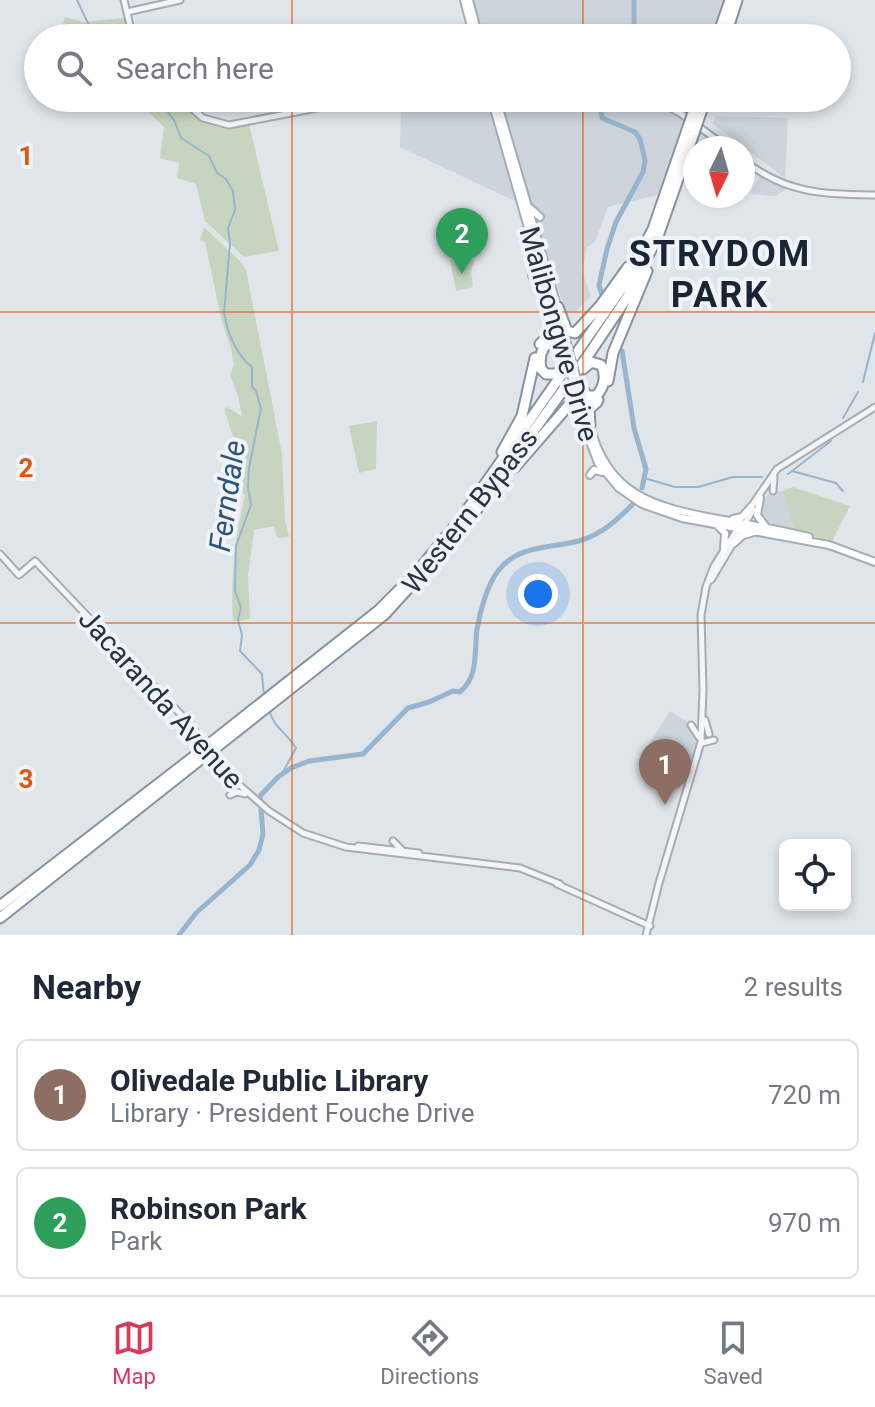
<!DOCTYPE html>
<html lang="en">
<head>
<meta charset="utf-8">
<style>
  :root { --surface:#fff; --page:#f6f6f7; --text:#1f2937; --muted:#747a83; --line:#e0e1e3; --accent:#dc385c }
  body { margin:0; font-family:Roboto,sans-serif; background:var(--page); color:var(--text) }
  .controls { position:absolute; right:24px; bottom:24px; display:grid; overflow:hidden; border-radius:12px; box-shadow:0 4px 12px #0003 }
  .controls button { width:72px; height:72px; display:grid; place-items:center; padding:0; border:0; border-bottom:2px solid var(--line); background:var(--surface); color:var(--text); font:40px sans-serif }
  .compass { position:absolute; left:683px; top:136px; width:72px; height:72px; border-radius:50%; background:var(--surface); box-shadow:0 4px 12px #0003; rotate:185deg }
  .you { position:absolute; left:538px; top:594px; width:28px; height:28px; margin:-20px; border:6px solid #fff; border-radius:50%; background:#1a73e8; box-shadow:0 0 0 12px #1a73e833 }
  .badge { display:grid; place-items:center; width:52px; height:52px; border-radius:50%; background:var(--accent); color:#fff; font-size:26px; font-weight:700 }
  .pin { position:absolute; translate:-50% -66px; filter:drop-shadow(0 2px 4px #0008) }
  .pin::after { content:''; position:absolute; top:42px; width:28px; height:24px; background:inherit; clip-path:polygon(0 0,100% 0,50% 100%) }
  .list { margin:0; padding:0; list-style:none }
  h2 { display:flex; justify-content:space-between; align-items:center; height:104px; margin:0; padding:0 32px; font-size:34px }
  h2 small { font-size:26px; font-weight:400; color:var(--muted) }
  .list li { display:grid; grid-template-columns:52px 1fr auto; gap:24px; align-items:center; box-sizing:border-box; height:112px; margin:0 16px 16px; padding:0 16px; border:2px solid var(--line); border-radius:12px }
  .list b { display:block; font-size:30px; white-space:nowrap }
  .list p { margin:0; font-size:26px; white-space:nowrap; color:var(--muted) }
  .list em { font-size:26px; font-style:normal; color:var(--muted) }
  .icon { flex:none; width:44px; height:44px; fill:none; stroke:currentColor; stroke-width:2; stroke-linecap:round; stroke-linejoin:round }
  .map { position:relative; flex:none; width:875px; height:935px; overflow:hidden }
  .search { position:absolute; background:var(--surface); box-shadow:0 4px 12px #0003; left:24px; right:24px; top:24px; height:88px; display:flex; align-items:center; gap:20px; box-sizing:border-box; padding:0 28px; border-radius:44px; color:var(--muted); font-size:30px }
  .sheet { height:360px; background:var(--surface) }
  nav { display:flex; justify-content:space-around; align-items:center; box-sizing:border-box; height:112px; border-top:2px solid var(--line); background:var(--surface); font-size:22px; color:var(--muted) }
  nav a { display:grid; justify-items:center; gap:4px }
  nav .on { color:var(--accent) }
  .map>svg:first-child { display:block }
  .built { fill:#cdd4dc }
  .green { fill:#c7d5c0 }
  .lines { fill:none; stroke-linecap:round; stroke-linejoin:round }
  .stream { stroke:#97b5ce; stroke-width:2 }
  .river { stroke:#97b5ce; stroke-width:5 }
  .tertiary-casing { stroke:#a5acb5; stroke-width:9 }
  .secondary-casing { stroke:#a5acb5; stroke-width:10 }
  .motorway-casing { stroke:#8693a2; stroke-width:13 }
  .tertiary { stroke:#f3f5f8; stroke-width:5 }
  .secondary { stroke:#fff; stroke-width:6 }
  .motorway { stroke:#fff; stroke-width:9 }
  .secondary-bridge-casing { stroke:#a5acb5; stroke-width:10; stroke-linecap:butt }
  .motorway-bridge-casing { stroke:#8693a2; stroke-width:13; stroke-linecap:butt }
  .secondary-bridge { stroke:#fff; stroke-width:6 }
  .motorway-bridge { stroke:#fff; stroke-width:9 }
  .grid { fill:none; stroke:#de570f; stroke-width:2; stroke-opacity:0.55 }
  .labels { text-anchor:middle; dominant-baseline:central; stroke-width:8; stroke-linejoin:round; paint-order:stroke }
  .street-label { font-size:28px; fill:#273343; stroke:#f0f3f7 }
  .water-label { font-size:30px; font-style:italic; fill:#2c557b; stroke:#f0f3f7 }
  .district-label { font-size:36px; font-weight:bold; letter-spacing:2px; fill:#192434; stroke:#f0f3f7 }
  .grid-label { font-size:26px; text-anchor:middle; font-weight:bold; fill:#de570f; stroke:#f0f3f7; stroke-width:8; stroke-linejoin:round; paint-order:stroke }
</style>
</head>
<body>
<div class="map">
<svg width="875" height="935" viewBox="0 0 875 935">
  <rect width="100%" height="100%" fill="#e0e5ea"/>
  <path class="built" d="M 471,0 L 723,0 L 710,38 L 484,38 Z
    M 408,98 L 691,98 L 658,195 L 608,207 L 595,242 L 587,247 L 582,271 L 591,296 L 576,311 L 566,312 L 532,212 L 517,202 L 400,147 L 401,106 L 404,99 Z
    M 716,116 L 788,118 L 785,178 L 713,124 Z
    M 760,176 L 770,181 L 787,188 L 776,196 L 750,194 Z
    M 774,485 L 777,491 L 783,491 L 794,530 L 766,525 L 760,519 L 759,509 Z
    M 670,711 L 702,731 L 693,770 L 638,762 Z"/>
  <path class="green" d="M 65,17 L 83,22 L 124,18 L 130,38 L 69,38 L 61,31 Z
    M 134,98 L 175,98 C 200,120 214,131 249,124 L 279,251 L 244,257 L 205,221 L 196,184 L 177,178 L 179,163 L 160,158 L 164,127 Z
    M 204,227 L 240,261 L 246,270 L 282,454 L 285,519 L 289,537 L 277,538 L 274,526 L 254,530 L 248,576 L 250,619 L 233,622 C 230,578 235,537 245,495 L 240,491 L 245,459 L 234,454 L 236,445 L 224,409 L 227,407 L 242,416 L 238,396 L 230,375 L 234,365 L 231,349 L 221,318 L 205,242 L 200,240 Z
    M 471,258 L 474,261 L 471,271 L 473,287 L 456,291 L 450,261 Z
    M 377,421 L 376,469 L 359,473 L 349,426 Z
    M 793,487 L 850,506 L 832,541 L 794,530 L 783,491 Z"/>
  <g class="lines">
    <path class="stream" d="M 77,0 L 95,38
      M 158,98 L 175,122 L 181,138 L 209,156 L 217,173 L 226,179 L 233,191 L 235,210 L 228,228 L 230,244 L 224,312 C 227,332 236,355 252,367 L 252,387 L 256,391 L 261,408 L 249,468 L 248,488 L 251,505 L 236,546 L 235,591 L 241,608 L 238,620 L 242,635 L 240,651 L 262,674 L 264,696
      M 863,382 L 875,333
      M 843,418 L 858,392
      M 792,471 L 836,483 L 843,491
      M 788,474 L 831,441
      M 644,478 L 675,487 L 698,487 L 733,477 L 762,477
      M 269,710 C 274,728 287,733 296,748 L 282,774"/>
    <path class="river" d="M 634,0 L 634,38
      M 602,295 L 599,285 L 607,249 L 616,222 L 643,172 L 645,160 L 640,139 L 635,132 L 602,118 L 600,108 L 604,98
      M 622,351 L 634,428 L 646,469 L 642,488
      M 179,935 L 196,913 L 250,865 L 259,850 L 263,834 L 260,796 L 278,777 L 291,768 L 309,761 L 363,754 L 408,708 L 429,702 L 453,691 L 460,692 C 479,676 474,652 477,629 C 480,612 487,585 498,571 C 519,543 553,549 582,540 C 603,533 617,520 632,505"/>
    <defs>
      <path id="tertiary" d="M 124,0 L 133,38
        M 127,12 L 180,0
        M 180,98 L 203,118 L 229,125 L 369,98
        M 391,98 L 395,98
        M 650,98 L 680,113 L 728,148
        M 743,160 C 787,194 822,194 875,195
        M 773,491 L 774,477
        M 749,510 L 777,469 L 875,407
        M 0,554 L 19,575 L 35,561 L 189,723 L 235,781 L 269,811 L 303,833 L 346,847 L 520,868 L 560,884
        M 711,580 L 753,510
        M 705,720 L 709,734
        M 691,725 L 699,737
        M 702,743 L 714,740
        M 230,795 L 237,792 L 245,794
        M 393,841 L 402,850
        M 358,846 L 419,853
        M 557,884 L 650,926
        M 646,935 L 659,883 L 701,742 L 703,690 L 701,615 L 706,587 L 714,566 L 740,525"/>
      <path id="secondary" d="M 464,0 L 474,38
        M 469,0 L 479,38
        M 491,98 L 562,347
        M 496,98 L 558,309
        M 530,208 L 540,217
        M 532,276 L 540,278 L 544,284
        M 563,328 L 569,351
        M 574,385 L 589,439 L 598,463 L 619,488 L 642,504 L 682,518 L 829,545 L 875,562
        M 590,425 C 607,496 655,507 718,519 C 749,524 779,530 809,537
        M 590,475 L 594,470 L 603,472
        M 760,498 L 757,515 L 766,527
        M 733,519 L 742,517 L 751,507
        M 717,525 L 725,533 L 724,550
        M 734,543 L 743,535 L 751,533"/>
      <path id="motorway" d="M 717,38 L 730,0
        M 725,38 L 737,0
        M 701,112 L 706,98
        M 558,307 L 567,331 L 575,333 L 600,306 L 628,267
        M 540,344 L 554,330 L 554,318
        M 563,367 L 556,374 L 546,374 L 541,369 C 539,358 541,346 552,341 L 558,343 L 565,354
        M 577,380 L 587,396 L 596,396 C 604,388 607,375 601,365 L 591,362 L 583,369
        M 608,381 L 613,353 L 647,271
        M 579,405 L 598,400
        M 590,425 L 589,409 L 597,402
        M 502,452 L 522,416 L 535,358
        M 515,467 L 568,406 L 574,405 L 581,412
        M 213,741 L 379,610 L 417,572 L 460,520 L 622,288 L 653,229 L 688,127
        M 218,746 L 384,615 L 465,526 L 587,357 L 628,296 L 658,236 L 694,133
        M 0,906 L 201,751
        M 0,918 L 206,755"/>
    </defs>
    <use href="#tertiary" class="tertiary-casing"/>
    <use href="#secondary" class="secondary-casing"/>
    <use href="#motorway" class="motorway-casing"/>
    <use href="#tertiary" class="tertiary"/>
    <use href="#secondary" class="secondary"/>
    <use href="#motorway" class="motorway"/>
    <defs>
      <path id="secondary-bridge" d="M 569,351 L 577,379
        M 566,358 L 574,385"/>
      <path id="motorway-bridge" d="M 688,127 L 695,107
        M 694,133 L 701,112
        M 201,751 L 213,741
        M 206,755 L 218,746"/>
    </defs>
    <use href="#secondary-bridge" class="secondary-bridge-casing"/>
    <use href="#motorway-bridge" class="motorway-bridge-casing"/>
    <use href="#secondary-bridge" class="secondary-bridge"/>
    <use href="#motorway-bridge" class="motorway-bridge"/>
  </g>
  <path class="grid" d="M 292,0 L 292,38M 583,0 L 583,38M 292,98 L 292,935M 583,98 L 583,935M 0,312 L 875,312M 0,623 L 875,623"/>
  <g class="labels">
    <g class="street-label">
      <text transform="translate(559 334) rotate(74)">Malibongwe Drive</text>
      <text transform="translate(470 511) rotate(-52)">Western Bypass</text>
      <text transform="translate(161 699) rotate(48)">Jacaranda Avenue</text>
    </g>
    <g class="water-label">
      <text transform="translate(227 496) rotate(-82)">Ferndale</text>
    </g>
    <g class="district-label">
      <text x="720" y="254">STRYDOM<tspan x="720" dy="41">PARK</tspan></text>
    </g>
  </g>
  <g class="grid-label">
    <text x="26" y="165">1</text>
    <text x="26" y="477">2</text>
    <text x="26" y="788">3</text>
  </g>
</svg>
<div class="controls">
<button><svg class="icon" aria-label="locate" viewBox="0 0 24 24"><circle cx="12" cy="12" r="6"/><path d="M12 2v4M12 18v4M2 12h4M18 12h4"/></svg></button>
</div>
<svg class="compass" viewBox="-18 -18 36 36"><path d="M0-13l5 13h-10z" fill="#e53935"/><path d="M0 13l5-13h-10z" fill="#747a83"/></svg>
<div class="you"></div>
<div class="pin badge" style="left:665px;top:805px;background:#8d6e63">1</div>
<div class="pin badge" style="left:462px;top:274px;background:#2e9e5b">2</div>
<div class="search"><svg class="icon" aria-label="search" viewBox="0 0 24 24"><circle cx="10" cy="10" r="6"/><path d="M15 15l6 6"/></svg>Search here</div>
</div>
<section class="sheet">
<h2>Nearby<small>2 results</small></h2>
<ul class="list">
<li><span class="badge" style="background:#8d6e63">1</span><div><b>Olivedale Public Library</b><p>Library · President Fouche Drive</p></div><em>720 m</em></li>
<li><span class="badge" style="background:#2e9e5b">2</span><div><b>Robinson Park</b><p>Park</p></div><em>970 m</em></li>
</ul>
</section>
<nav>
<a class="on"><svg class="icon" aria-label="map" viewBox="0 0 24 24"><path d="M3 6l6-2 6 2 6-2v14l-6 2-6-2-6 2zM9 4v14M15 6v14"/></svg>Map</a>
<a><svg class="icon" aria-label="directions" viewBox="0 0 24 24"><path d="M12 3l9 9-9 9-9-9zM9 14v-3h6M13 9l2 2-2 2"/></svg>Directions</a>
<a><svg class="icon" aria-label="saved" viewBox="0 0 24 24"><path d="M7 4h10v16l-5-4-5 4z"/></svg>Saved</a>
</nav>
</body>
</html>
